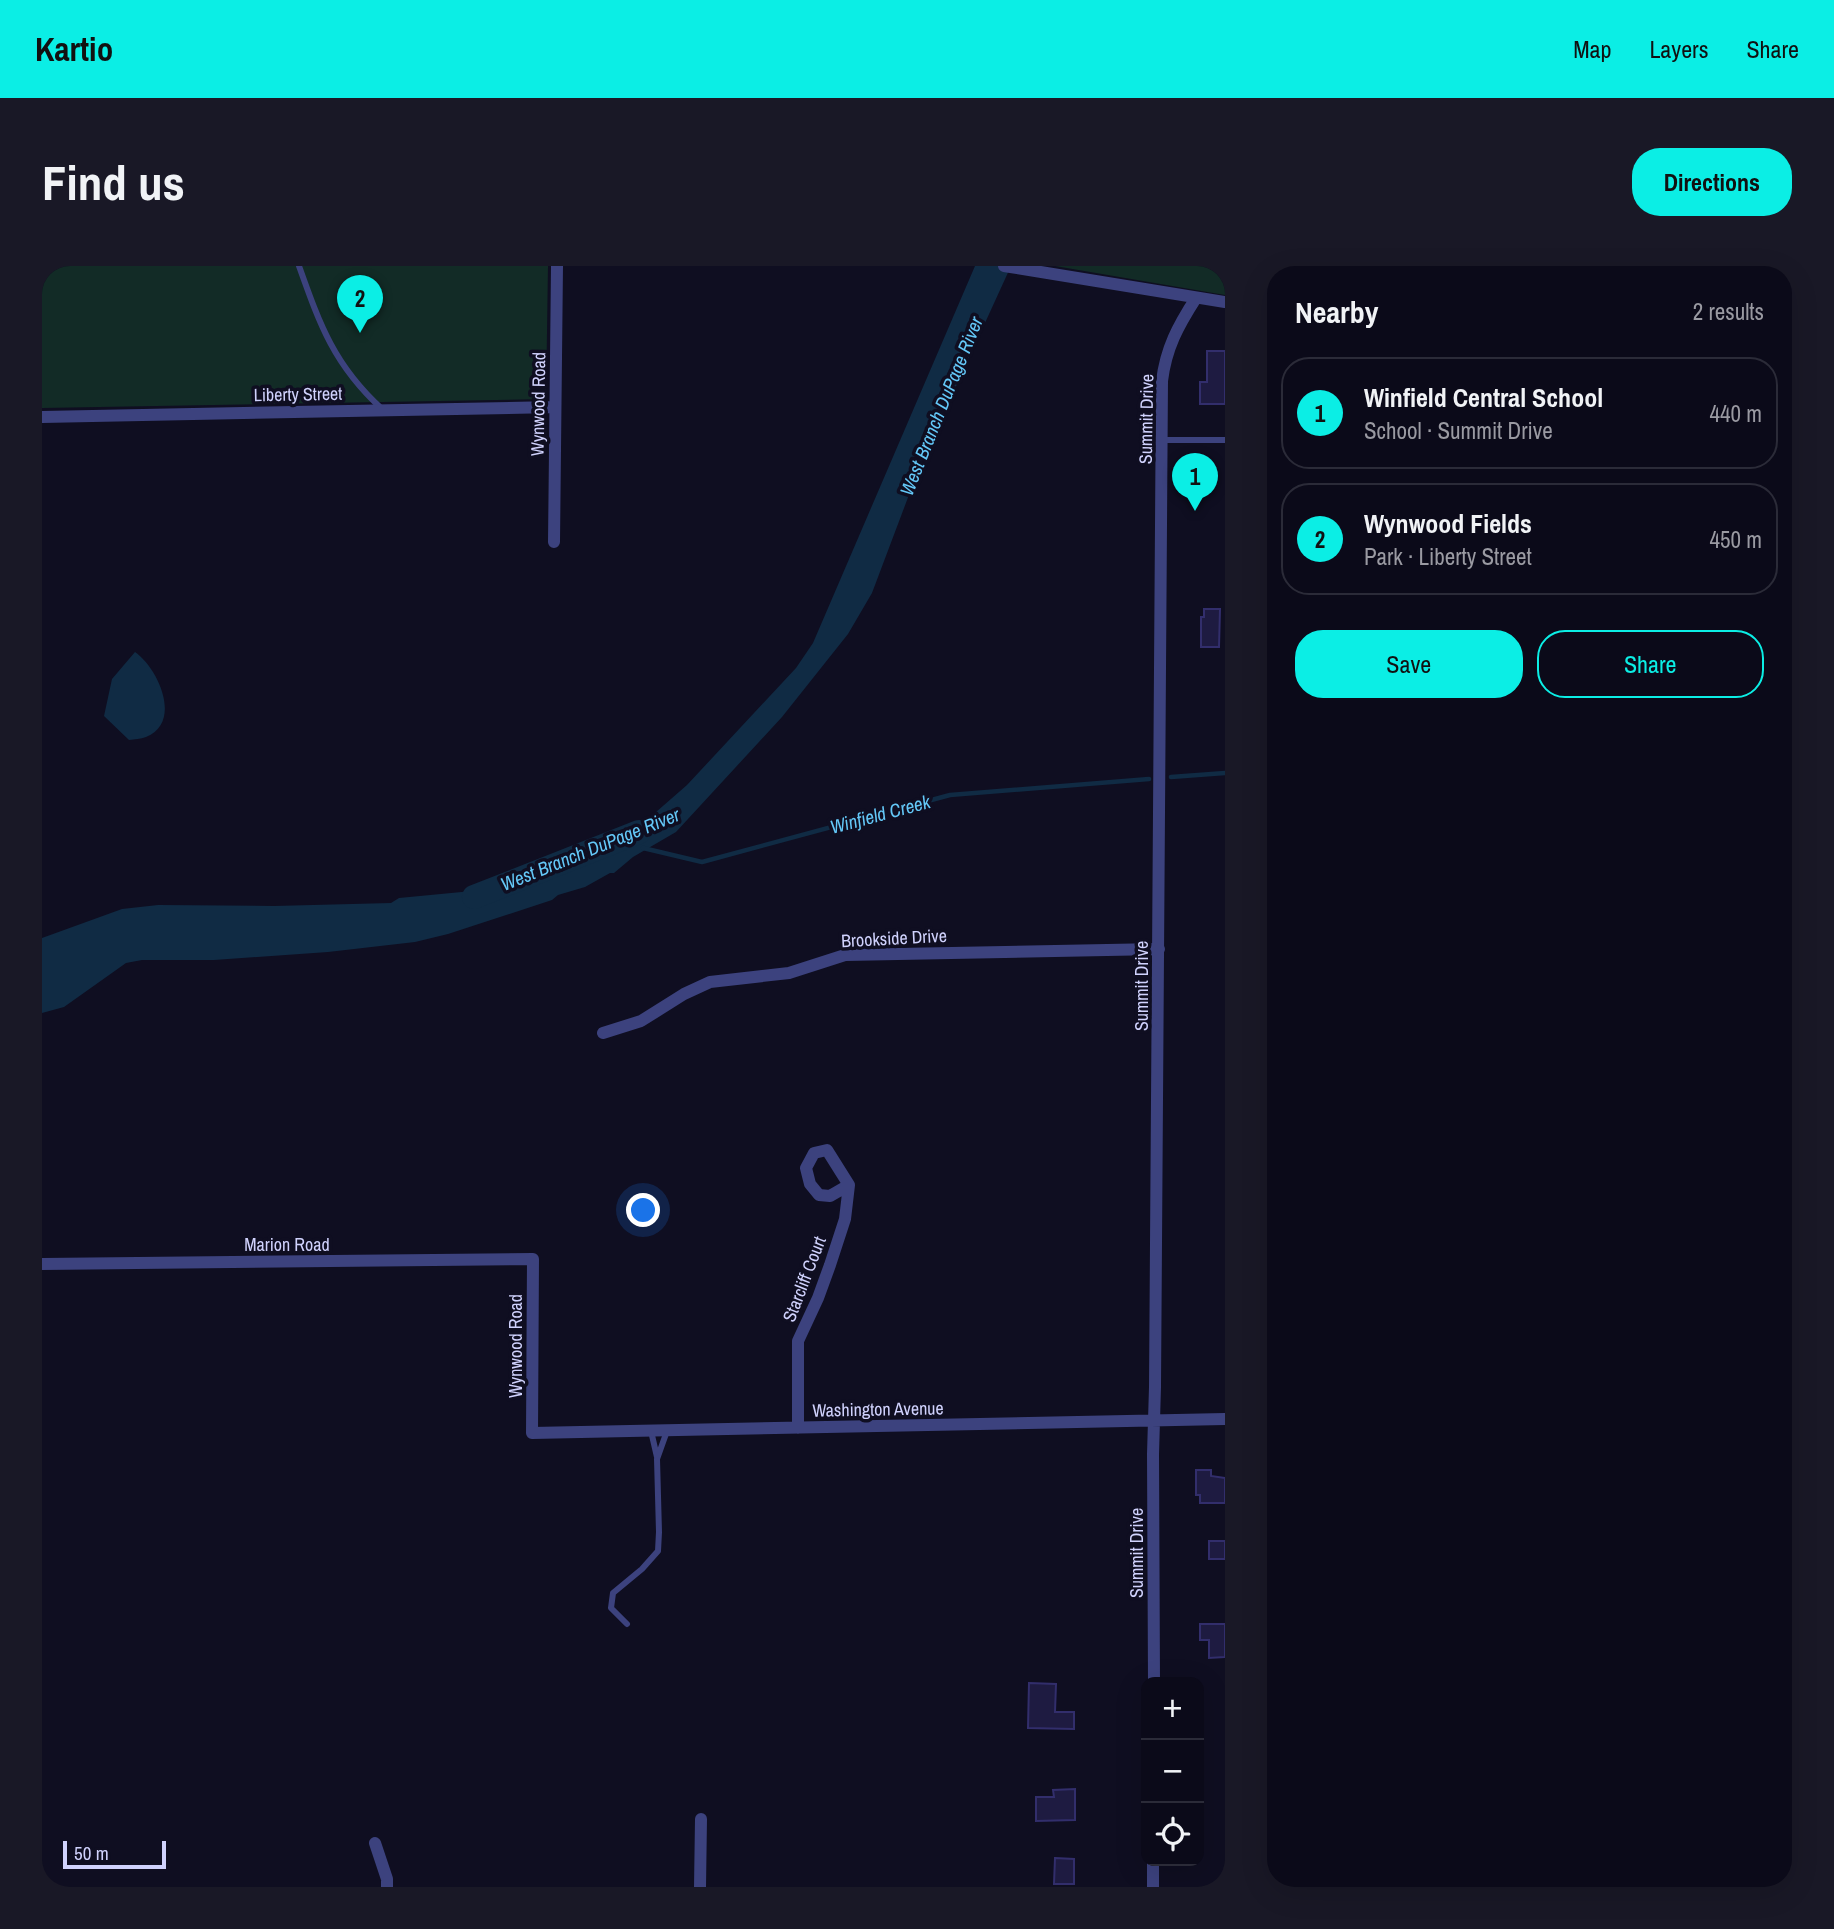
<!DOCTYPE html>
<html lang="en">
<head>
<meta charset="utf-8">
<style>
  :root { --surface:#0b0a19; --page:#191826; --text:#f1f3f6; --muted:#9a9aa2; --line:#2b2b38; --accent:#0beee5 }
  body { margin:0; font-family:"Archivo Narrow",sans-serif; background:var(--page); color:var(--text) }
  .controls { position:absolute; right:21px; bottom:21px; display:grid; overflow:hidden; border-radius:14px; box-shadow:0 7px 28px #0002 }
  .controls button { width:63px; height:63px; display:grid; place-items:center; padding:0; border:0; border-bottom:2px solid var(--line); background:var(--surface); color:var(--text); font:35px sans-serif }
  .scale { position:absolute; left:21px; bottom:18px; width:103px; box-sizing:border-box; padding-left:7px; border:4px solid #d0d2fd; border-top:0; font-size:19px; line-height:24px; white-space:nowrap; color:#d0d2fd; -webkit-text-stroke:5px #0f0e21; paint-order:stroke }
  .you { position:absolute; left:602px; top:945px; width:24px; height:24px; margin:-18px; border:5px solid #fff; border-radius:50%; background:#1a73e8; box-shadow:0 0 0 10px #1a73e833 }
  .badge { display:grid; place-items:center; width:46px; height:46px; border-radius:50%; background:var(--accent); color:#111; font-size:23px; font-weight:700 }
  .pin { position:absolute; translate:-50% -58px; filter:drop-shadow(0 2px 4px #0008) }
  .pin::after { content:''; position:absolute; top:37px; width:24px; height:21px; background:inherit; clip-path:polygon(0 0,100% 0,50% 100%) }
  .list { margin:0; padding:0; list-style:none }
  h2 { display:flex; justify-content:space-between; align-items:center; height:91px; margin:0; padding:0 28px; font-size:30px }
  h2 small { font-size:23px; font-weight:400; color:var(--muted) }
  .list li { display:grid; grid-template-columns:46px 1fr auto; gap:21px; align-items:center; box-sizing:border-box; height:112px; margin:0 14px 14px; padding:0 14px; border:2px solid var(--line); border-radius:28px }
  .list b { display:block; font-size:26px; white-space:nowrap }
  .list p { margin:0; font-size:23px; white-space:nowrap; color:var(--muted) }
  .list em { font-size:23px; font-style:normal; color:var(--muted) }
  .actions { display:flex; gap:14px; padding:21px 28px }
  .actions a { flex:1; padding:16px 0; border:2px solid var(--accent); border-radius:28px; text-align:center; font-size:24px; color:var(--accent) }
  .actions .main { background:var(--accent); color:#111 }
  .icon { flex:none; width:38px; height:38px; fill:none; stroke:currentColor; stroke-width:2; stroke-linecap:round; stroke-linejoin:round }
  .map { position:relative; flex:none; width:1183px; height:1621px; overflow:hidden; border-radius:28px }
  header { display:flex; align-items:center; gap:42px; box-sizing:border-box; height:98px; padding:0 35px; background:var(--accent); color:#111 }
  header strong { font-size:33px }
  nav { display:flex; gap:38px; margin-inline-start:auto; font-size:24px }
  .intro { display:flex; align-items:center; justify-content:space-between; box-sizing:border-box; height:168px; padding:0 42px }
  h1 { margin:0; font-size:49px }
  .button { padding:18px 32px; border-radius:28px; background:var(--accent); color:#111; font-size:24px; font-weight:700 }
  main { display:flex; gap:42px; padding:0 42px }
  aside { flex:1; background:var(--surface); border-radius:28px; box-shadow:0 7px 28px #0002 }
  .map>svg:first-child { display:block }
  .green { fill:#122b26 }
  .water { fill:#102b44 }
  .lines { fill:none; stroke-linecap:round; stroke-linejoin:round }
  .stream { stroke:#102b44; stroke-width:4.5 }
  .river { stroke:#102b44; stroke-width:24 }
  .building { fill:#1e1b41; stroke:#322e6c; stroke-width:2 }
  .service { stroke:#3c427e; stroke-width:6 }
  .minor { stroke:#3c427e; stroke-width:12 }
  .labels { text-anchor:middle; dominant-baseline:central; stroke-width:7; stroke-linejoin:round; paint-order:stroke }
  .street-label { font-size:18px; fill:#d0d2fd; stroke:#0f0e21 }
  .water-label { font-size:19px; font-style:italic; fill:#64c8f8; stroke:#0f0e21 }
</style>
</head>
<body>
<header>
<strong>Kartio</strong>
<nav><a>Map</a><a>Layers</a><a>Share</a></nav>
</header>
<div class="intro"><h1>Find us</h1><a class="button">Directions</a></div>
<main>
<div class="map">
<svg width="1183" height="1621" viewBox="0 0 1183 1621">
  <rect width="100%" height="100%" fill="#0f0e21"/>
  <path class="green" d="M 0,0 L 506,0 L 504,133 L 0,142 Z
    M 1013,0 L 1183,0 L 1183,29 Z"/>
  <path class="water" d="M 933,0 L 969,0 L 879,197 L 830,327 L 806,368 L 740,451 L 634,566 L 591,591 L 572,607 L 568,607 L 543,621 L 516,629 L 510,634 L 406,668 L 373,676 L 286,686 L 172,694 L 100,694 L 84,697 L 22,741 L 0,747 L 0,672 L 80,643 L 116,639 L 232,640 L 349,637 L 357,632 L 430,625 L 506,611 L 552,588 L 598,560 L 645,519 L 754,402 L 771,377 Z
    M 93,386 C 116,402 141,456 104,471 C 99,473 92,473 87,474 L 62,450 L 70,413 Z"/>
  <g class="lines">
    <path class="stream" d="M 1129,511 L 1183,507
      M 601,582 L 660,596 L 908,529 L 1107,513"/>
    <path class="river" d="M 432,631 L 597,566"/>
  </g>
  <path class="building" d="M 1165,85 L 1183,85 L 1183,138 L 1158,138 L 1158,116 L 1165,116 Z
    M 1162,343 L 1178,343 L 1177,381 L 1159,381 L 1159,351 L 1162,351 Z
    M 1154,1204 L 1169,1204 L 1169,1210 L 1183,1212 L 1183,1237 L 1158,1237 L 1158,1229 L 1154,1229 Z
    M 1167,1275 L 1183,1275 L 1183,1293 L 1167,1293 Z
    M 1158,1358 L 1183,1358 L 1183,1391 L 1167,1392 L 1167,1374 L 1158,1374 Z
    M 987,1417 L 1014,1418 L 1013,1446 L 1032,1446 L 1032,1463 L 986,1462 Z
    M 1033,1523 L 1033,1554 L 994,1555 L 994,1531 L 1012,1531 L 1011,1524 Z
    M 1013,1592 L 1032,1593 L 1032,1618 L 1012,1618 Z"/>
  <g class="lines">
    <path class="service" d="M 257,0 C 278,59 292,99 340,143
      M 1121,174 L 1183,174
      M 609,1165 L 615,1191
      M 585,1358 L 569,1342 L 571,1327 L 600,1303 L 616,1285 L 617,1266 L 615,1193 L 625,1165"/>
    <path class="minor" d="M 962,0 L 1183,36
      M 0,151 L 513,141
      M 512,276 L 515,0
      M 561,767 L 599,755 L 642,728 L 668,716 L 747,707 L 803,689 L 1117,683
      M 0,998 L 491,993 L 490,1167 L 1183,1153
      M 756,1162 L 756,1075 L 776,1032 L 788,999 L 803,953 L 807,919 L 785,884 L 772,887 L 764,902 L 768,918 L 777,929 L 788,930 L 807,919
      M 1112,1416 L 1111,1188 L 1113,1121 L 1120,115 C 1124,82 1136,60 1154,32
      M 333,1577 L 345,1613 L 345,1621
      M 658,1621 L 659,1553
      M 1111,1621 L 1111,1595"/>
  </g>
  <g class="labels">
    <g class="street-label">
      <text transform="translate(256 128) rotate(-1)">Liberty Street</text>
      <text transform="translate(496 138) rotate(-89)">Wynwood Road</text>
      <text transform="translate(1104 153) rotate(-89)">Summit Drive</text>
      <text transform="translate(852 672) rotate(-3)">Brookside Drive</text>
      <text transform="translate(1099 720) rotate(-90)">Summit Drive</text>
      <text x="245" y="978">Marion Road</text>
      <text transform="translate(762 1013) rotate(-69)">Starcliff Court</text>
      <text transform="translate(473 1080) rotate(-90)">Wynwood Road</text>
      <text transform="translate(836 1143) rotate(-1)">Washington Avenue</text>
      <text transform="translate(1094 1287) rotate(-90)">Summit Drive</text>
    </g>
    <g class="water-label">
      <text transform="translate(899 140) rotate(-68)">West Branch DuPage River</text>
      <text transform="translate(838 548) rotate(-15)">Winfield Creek</text>
      <text transform="translate(548 583) rotate(-22)">West Branch DuPage River</text>
    </g>
  </g>
</svg>
<div class="controls">
<button>+</button>
<button>−</button>
<button><svg class="icon" aria-label="locate" viewBox="0 0 24 24"><circle cx="12" cy="12" r="6"/><path d="M12 2v4M12 18v4M2 12h4M18 12h4"/></svg></button>
</div>
<div class="scale">50 m</div>
<div class="you"></div>
<div class="pin badge" style="left:1153px;top:245px">1</div>
<div class="pin badge" style="left:318px;top:67px">2</div>
</div>
<aside>
<h2>Nearby<small>2 results</small></h2>
<ul class="list">
<li><span class="badge">1</span><div><b>Winfield Central School</b><p>School · Summit Drive</p></div><em>440 m</em></li>
<li><span class="badge">2</span><div><b>Wynwood Fields</b><p>Park · Liberty Street</p></div><em>450 m</em></li>
</ul>
<div class="actions"><a class="main">Save</a><a>Share</a></div>
</aside>
</main>
</body>
</html>
